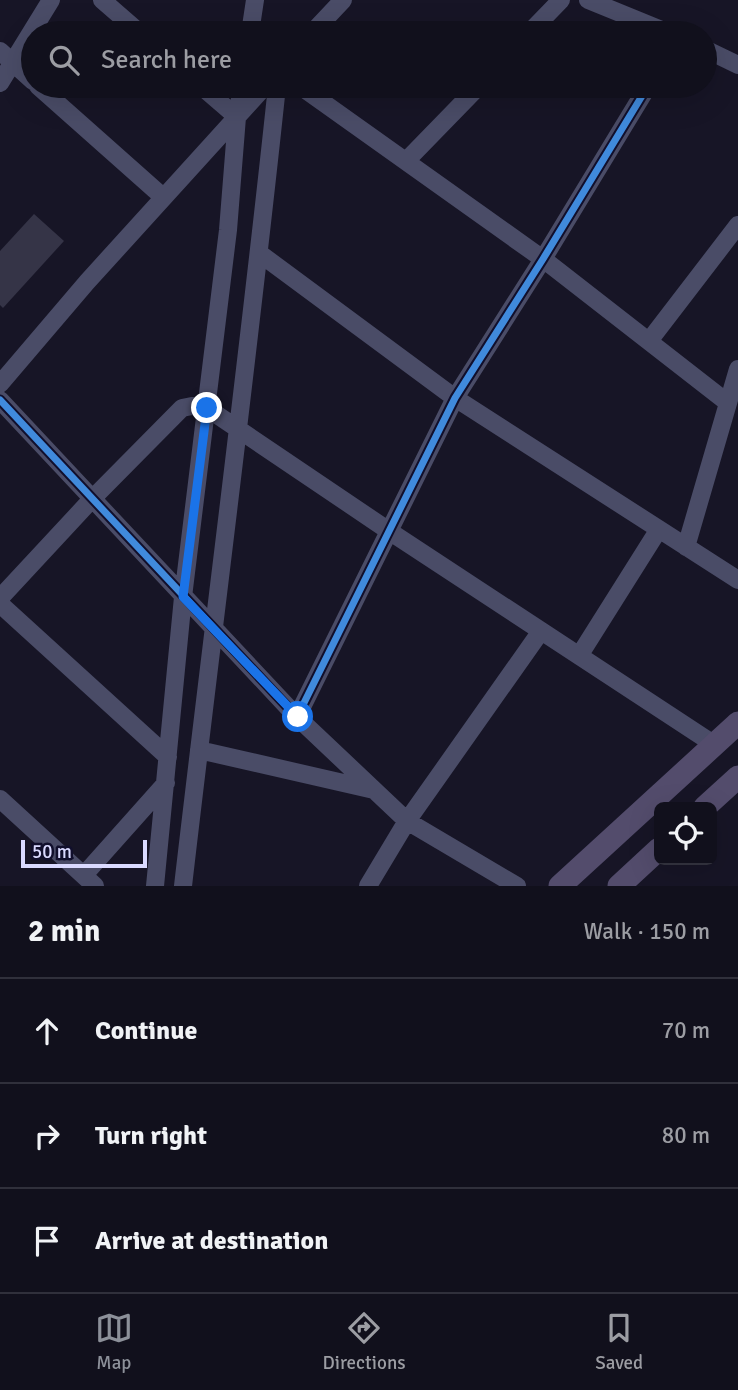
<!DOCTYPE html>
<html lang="en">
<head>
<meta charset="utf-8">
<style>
  :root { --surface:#11101c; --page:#1a1925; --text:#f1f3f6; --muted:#9c9da3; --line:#30303b; --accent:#8c9099 }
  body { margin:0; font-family:Signika,sans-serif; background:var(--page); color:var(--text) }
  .controls { position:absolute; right:21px; bottom:21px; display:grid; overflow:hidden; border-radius:10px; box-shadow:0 7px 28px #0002 }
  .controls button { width:63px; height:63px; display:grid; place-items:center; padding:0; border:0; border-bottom:2px solid var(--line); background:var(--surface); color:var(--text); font:35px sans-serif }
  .scale { position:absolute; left:21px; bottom:18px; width:126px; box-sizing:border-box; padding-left:7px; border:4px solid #dadaff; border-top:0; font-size:19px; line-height:24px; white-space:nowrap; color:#dadaff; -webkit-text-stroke:5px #110f2c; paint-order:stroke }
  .stop { position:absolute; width:21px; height:21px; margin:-16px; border:5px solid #1a73e8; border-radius:50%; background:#fff }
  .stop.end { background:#1a73e8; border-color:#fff; box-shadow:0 2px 7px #0008 }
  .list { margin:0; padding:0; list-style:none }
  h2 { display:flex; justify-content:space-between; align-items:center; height:91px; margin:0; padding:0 28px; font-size:30px }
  h2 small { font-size:23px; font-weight:400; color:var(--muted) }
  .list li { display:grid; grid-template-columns:46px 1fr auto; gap:21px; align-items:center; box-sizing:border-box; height:105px; padding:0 28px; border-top:2px solid var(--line) }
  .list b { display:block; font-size:26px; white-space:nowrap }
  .list em { font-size:23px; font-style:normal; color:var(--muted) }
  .icon { flex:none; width:38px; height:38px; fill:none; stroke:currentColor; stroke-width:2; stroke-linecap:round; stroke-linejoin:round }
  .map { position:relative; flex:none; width:738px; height:886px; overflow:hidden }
  .search { position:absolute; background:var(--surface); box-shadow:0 7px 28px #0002; left:21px; right:21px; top:21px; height:77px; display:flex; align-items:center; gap:18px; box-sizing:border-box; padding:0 24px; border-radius:38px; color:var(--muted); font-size:26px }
  .sheet { height:406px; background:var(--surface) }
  nav { display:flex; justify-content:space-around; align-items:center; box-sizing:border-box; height:98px; border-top:2px solid var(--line); background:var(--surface); font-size:19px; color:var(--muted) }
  nav a { display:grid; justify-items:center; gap:4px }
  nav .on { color:var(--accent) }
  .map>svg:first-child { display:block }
  .building { fill:#353447 }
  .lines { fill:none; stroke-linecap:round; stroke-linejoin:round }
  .minor { stroke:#4a4c67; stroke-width:18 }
  .major { stroke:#534c6c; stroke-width:23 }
  .cycleway-casing { stroke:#110f2c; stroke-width:11 }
  .cycleway { stroke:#408adc; stroke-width:7 }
  .route { stroke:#1a73e8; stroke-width:9 }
</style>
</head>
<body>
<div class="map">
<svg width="738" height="886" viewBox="0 0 738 886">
  <rect width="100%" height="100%" fill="#171526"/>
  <path class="building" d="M 34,214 L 64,241 L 3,308 L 0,305 L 0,251 Z"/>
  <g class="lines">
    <path class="minor" d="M 102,0 L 140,33
      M 588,0 L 669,33
      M 250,33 L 255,0
      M 312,33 L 343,0
      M 529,33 L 561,0
      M 705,49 L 738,65
      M 0,51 L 33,81
      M 0,83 L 51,0
      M 38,86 L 163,197
      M 201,86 L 237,117
      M 300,86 L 543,259 L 728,403
      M 406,161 L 479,86
      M 259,253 L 455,398 L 738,580
      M 649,341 L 738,225
      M 0,384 L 87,282 L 265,86
      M 0,400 L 297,717 L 455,398 L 543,259 L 648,86
      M 686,547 L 738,369
      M 0,598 L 92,499 L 182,408 L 192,406 L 207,408 L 389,531 L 715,745
      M 0,604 L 168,757
      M 579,656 L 659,529
      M 297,717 L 407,821 L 517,886
      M 199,750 L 374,790
      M 0,799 L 95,886
      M 84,875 L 166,783
      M 155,886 L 183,597 L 228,230 L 237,117 L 242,86
      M 183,886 C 214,619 249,353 277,86
      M 368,886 L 407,821 L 541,631"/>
    <path class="major" d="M 705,807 L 738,777
      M 560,886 L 738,723
      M 619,886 L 659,849"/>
    <defs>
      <path id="cycleway" d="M 0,400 L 297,717 L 455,398 L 543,259 L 648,86"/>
    </defs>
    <use href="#cycleway" class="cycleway-casing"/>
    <use href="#cycleway" class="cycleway"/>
  </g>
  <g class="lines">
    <path class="route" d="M 207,408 L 183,597 L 298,717"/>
  </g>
</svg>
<div class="controls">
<button><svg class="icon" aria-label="locate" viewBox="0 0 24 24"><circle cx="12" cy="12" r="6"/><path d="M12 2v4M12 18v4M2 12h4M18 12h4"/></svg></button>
</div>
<div class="scale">50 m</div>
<div class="stop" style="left:298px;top:717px"></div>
<div class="stop end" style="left:207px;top:408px"></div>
<div class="search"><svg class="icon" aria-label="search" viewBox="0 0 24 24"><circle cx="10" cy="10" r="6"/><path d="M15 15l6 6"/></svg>Search here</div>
</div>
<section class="sheet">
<h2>2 min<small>Walk · 150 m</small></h2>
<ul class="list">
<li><svg class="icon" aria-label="ahead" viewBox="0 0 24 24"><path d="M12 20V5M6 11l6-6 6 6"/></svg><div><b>Continue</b></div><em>70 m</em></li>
<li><svg class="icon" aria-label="right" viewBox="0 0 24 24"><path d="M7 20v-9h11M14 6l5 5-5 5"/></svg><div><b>Turn right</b></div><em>80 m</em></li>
<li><svg class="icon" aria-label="arrive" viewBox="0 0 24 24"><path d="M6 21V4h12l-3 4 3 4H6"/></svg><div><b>Arrive at destination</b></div></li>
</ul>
</section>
<nav>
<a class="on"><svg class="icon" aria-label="map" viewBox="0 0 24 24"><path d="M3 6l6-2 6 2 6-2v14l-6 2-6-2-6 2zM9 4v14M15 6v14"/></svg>Map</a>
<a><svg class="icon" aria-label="directions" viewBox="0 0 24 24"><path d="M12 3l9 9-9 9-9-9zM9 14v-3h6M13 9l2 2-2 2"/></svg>Directions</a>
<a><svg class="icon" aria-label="saved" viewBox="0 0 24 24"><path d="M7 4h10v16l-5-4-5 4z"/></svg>Saved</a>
</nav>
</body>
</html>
